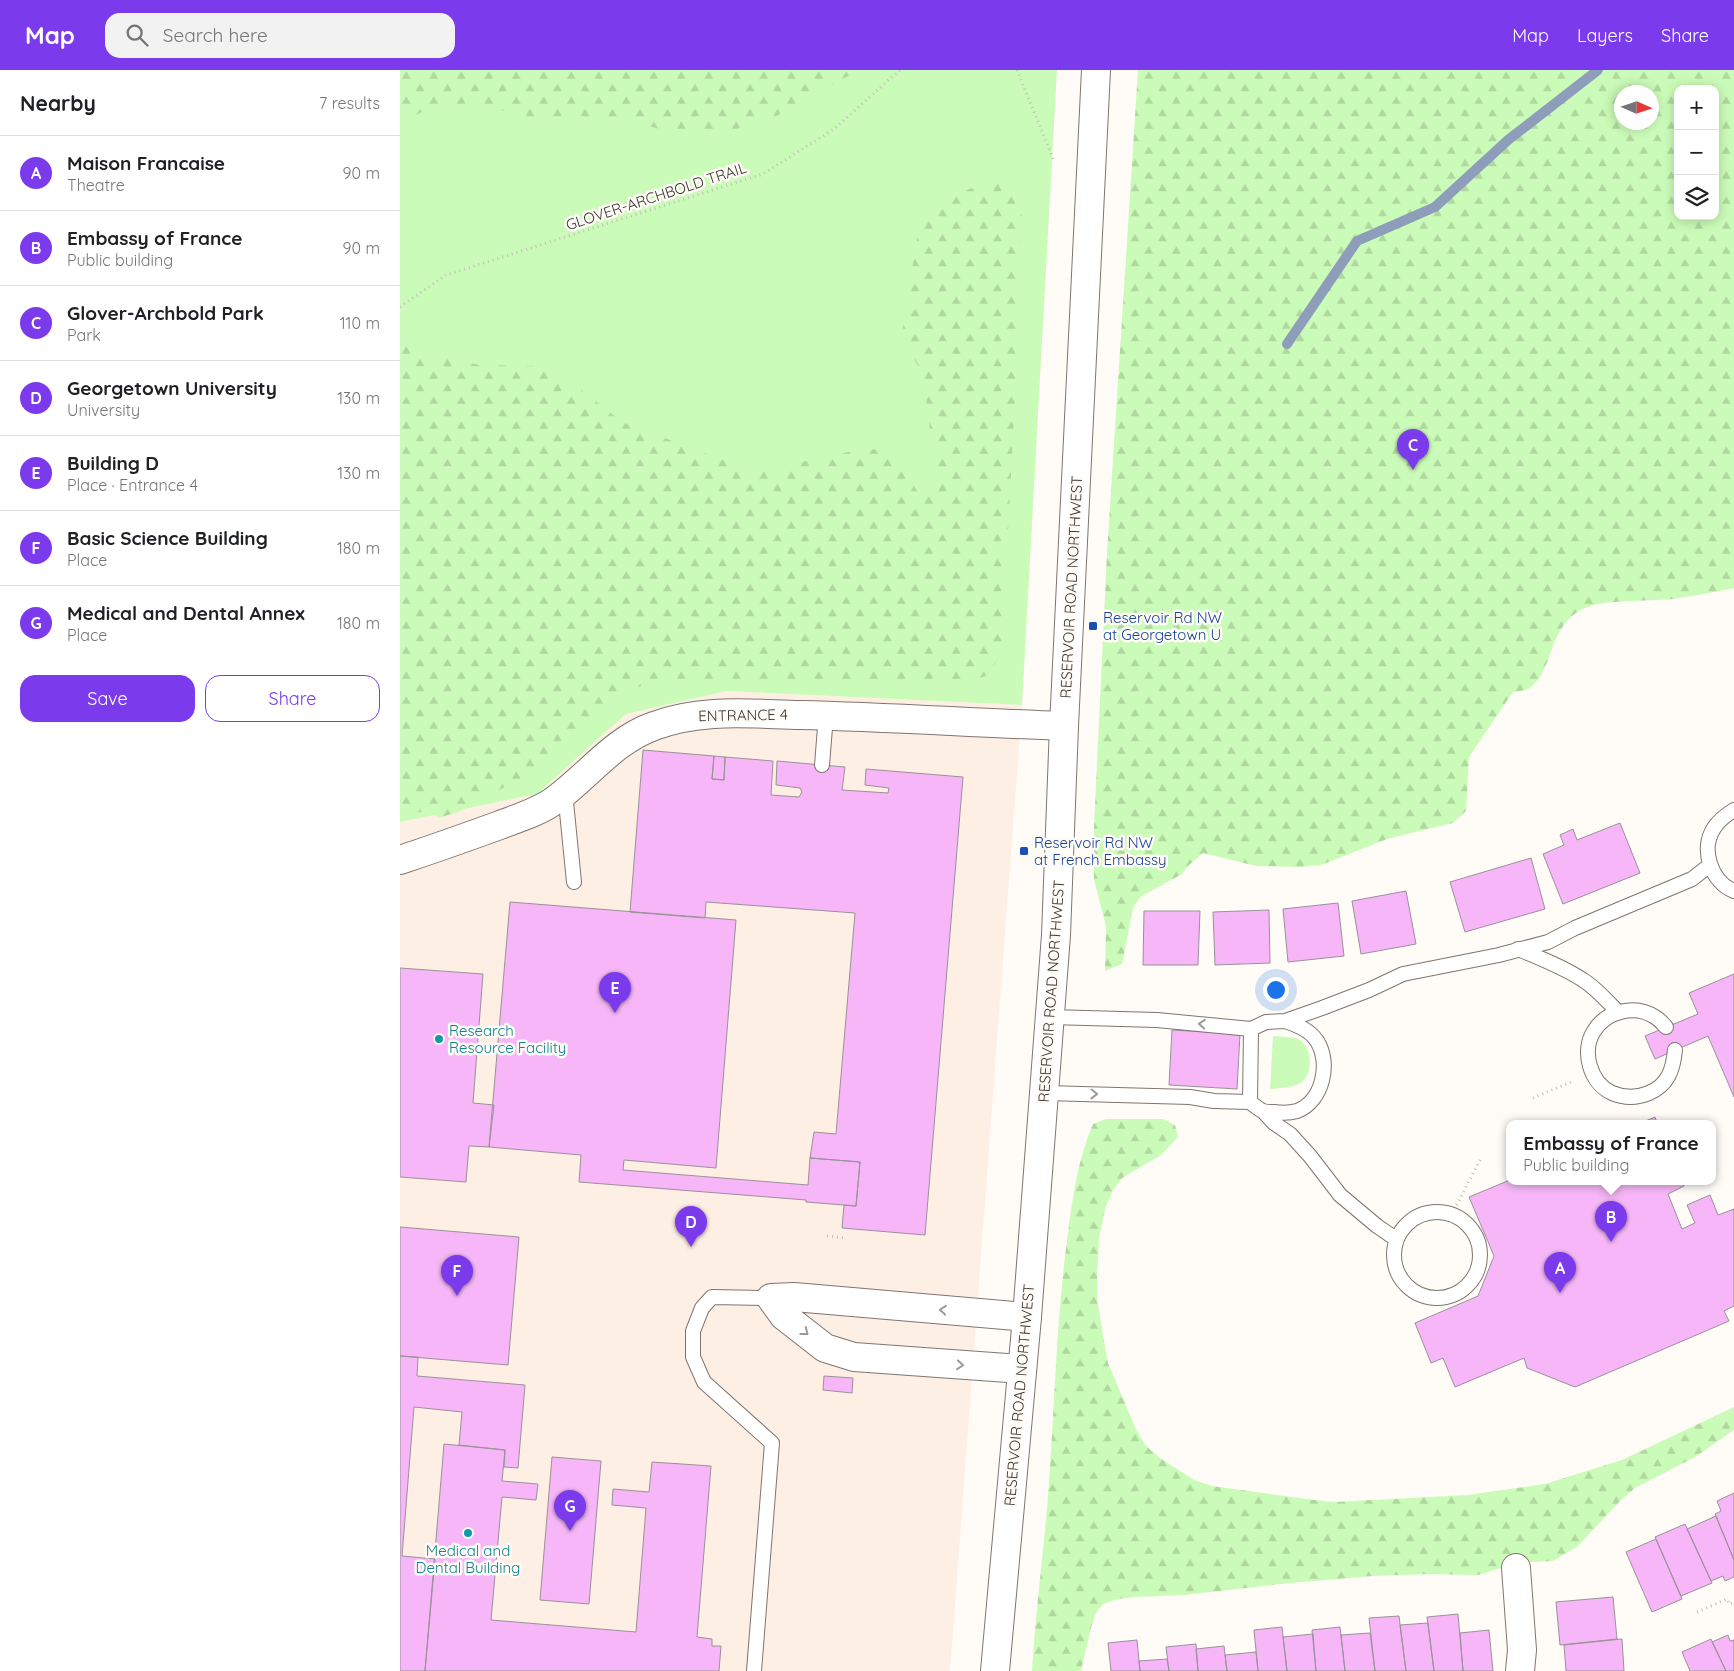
<!DOCTYPE html>
<html lang="en">
<head>
<meta charset="utf-8">
<style>
  :root { --surface:#fff; --page:#f2f2f2; --text:#202124; --muted:#757577; --line:#e0e0e0; --accent:#7c3aed }
  body { margin:0; font-family:Quicksand,sans-serif; background:var(--page); color:var(--text) }
  .controls { position:absolute; right:15px; top:15px; display:grid; overflow:hidden; border-radius:10px; box-shadow:0 2px 12px #0003 }
  .controls button { width:45px; height:45px; display:grid; place-items:center; padding:0; border:0; border-bottom:1px solid var(--line); background:var(--surface); color:var(--text); font:25px sans-serif }
  .compass { position:absolute; left:1214px; top:15px; width:45px; height:45px; border-radius:50%; background:var(--surface); box-shadow:0 2px 12px #0003; rotate:93deg }
  .you { position:absolute; left:875px; top:919px; width:18px; height:18px; margin:-12px; border:4px solid #fff; border-radius:50%; background:#1a73e8; box-shadow:0 0 0 8px #1a73e833 }
  .badge { display:grid; place-items:center; width:32px; height:32px; border-radius:50%; background:var(--accent); color:#fff; font-size:16px; font-weight:700 }
  .pin { position:absolute; translate:-50% -41px; filter:drop-shadow(0 1px 2px #0008) }
  .pin::after { content:''; position:absolute; top:26px; width:18px; height:15px; background:inherit; clip-path:polygon(0 0,100% 0,50% 100%) }
  .popup { position:absolute; left:1106px; top:1050px; width:210px; height:65px; box-sizing:border-box; display:grid; place-content:center; border-radius:10px; background:var(--surface); filter:drop-shadow(0 1px 4px #0005); font-size:16px; white-space:nowrap; color:var(--muted) }
  .popup b { font-size:19px; color:var(--text) }
  .popup::after { content:''; position:absolute; left:50%; top:100%; margin-left:-10px; border:10px solid transparent; border-top-color:var(--surface) }
  .list { margin:0; padding:0; list-style:none }
  h2 { display:flex; justify-content:space-between; align-items:center; height:65px; margin:0; padding:0 20px; font-size:21px }
  h2 small { font-size:16px; font-weight:400; color:var(--muted) }
  .list li { display:grid; grid-template-columns:32px 1fr auto; gap:15px; align-items:center; box-sizing:border-box; height:75px; padding:0 20px; border-top:1px solid var(--line) }
  .list b { display:block; font-size:19px; white-space:nowrap }
  .list p { margin:0; font-size:16px; white-space:nowrap; color:var(--muted) }
  .list em { font-size:16px; font-style:normal; color:var(--muted) }
  .actions { display:flex; gap:10px; padding:15px 20px }
  .actions a { flex:1; padding:11px 0; border:1px solid var(--accent); border-radius:15px; text-align:center; font-size:18px; color:var(--accent) }
  .actions .main { background:var(--accent); color:#fff }
  .icon { flex:none; width:28px; height:28px; fill:none; stroke:currentColor; stroke-width:2; stroke-linecap:round; stroke-linejoin:round }
  .map { position:relative; flex:none; width:1334px; height:1601px; overflow:hidden }
  header { display:flex; align-items:center; gap:30px; box-sizing:border-box; height:70px; padding:0 25px; background:var(--accent); color:#fff }
  header strong { font-size:24px }
  nav { display:flex; gap:28px; margin-inline-start:auto; font-size:18px }
  .search { width:350px; height:45px; background:var(--page); display:flex; align-items:center; gap:12px; box-sizing:border-box; padding:0 18px; border-radius:15px; color:var(--muted); font-size:19px }
  main { display:flex }
  aside { flex:1; background:var(--surface) }
  .map>svg:first-child { display:block }
  .built { fill:#feefe5 }
  .green { fill:#cbfbb8 }
  .forest { fill:url(#forest-firs); fill-rule:evenodd }
  .lines { fill:none; stroke-linecap:round; stroke-linejoin:round }
  .stream { stroke:#8d9dba; stroke-width:10 }
  .building { fill:#f6b6f7; stroke:#9a919a }
  .lane-casing { stroke:#7f756f; stroke-width:16 }
  .street-casing { stroke:#7f756f; stroke-width:30 }
  .secondary-casing { stroke:#7f756f; stroke-width:30 }
  .path { stroke:#c2beba; stroke-width:3; stroke-dasharray:1 4; stroke-linecap:butt }
  .lane { stroke:#fff; stroke-width:14 }
  .street { stroke:#fff; stroke-width:28 }
  .secondary { stroke:#fff; stroke-width:28 }
  .oneway { stroke:#9c9a98 }
  .transit-dot { fill:#1a4fb4; stroke:#fffbf7; stroke-width:2 }
  .culture-dot { fill:#0f9aa8; stroke:#fffbf7; stroke-width:2 }
  .labels { text-anchor:middle; dominant-baseline:central; stroke-width:5; stroke-linejoin:round; paint-order:stroke }
  .street-label { font-size:15px; fill:#393532; stroke:#fffbf7 }
  .transit-label { font-size:15px; fill:#164399; stroke:#fffbf7; text-anchor:start }
  .culture-label { font-size:15px; fill:#0d838f; stroke:#fffbf7; text-anchor:start }
</style>
</head>
<body>
<header>
<strong>Map</strong>
<div class="search"><svg class="icon" aria-label="search" viewBox="0 0 24 24"><circle cx="10" cy="10" r="6"/><path d="M15 15l6 6"/></svg>Search here</div>
<nav><a>Map</a><a>Layers</a><a>Share</a></nav>
</header>
<main>
<aside>
<h2>Nearby<small>7 results</small></h2>
<ul class="list">
<li><span class="badge">A</span><div><b>Maison Francaise</b><p>Theatre</p></div><em>90 m</em></li>
<li><span class="badge">B</span><div><b>Embassy of France</b><p>Public building</p></div><em>90 m</em></li>
<li><span class="badge">C</span><div><b>Glover-Archbold Park</b><p>Park</p></div><em>110 m</em></li>
<li><span class="badge">D</span><div><b>Georgetown University</b><p>University</p></div><em>130 m</em></li>
<li><span class="badge">E</span><div><b>Building D</b><p>Place · Entrance 4</p></div><em>130 m</em></li>
<li><span class="badge">F</span><div><b>Basic Science Building</b><p>Place</p></div><em>180 m</em></li>
<li><span class="badge">G</span><div><b>Medical and Dental Annex</b><p>Place</p></div><em>180 m</em></li>
</ul>
<div class="actions"><a class="main">Save</a><a>Share</a></div>
</aside>
<div class="map">
<svg width="1334" height="1601" viewBox="0 0 1334 1601">
  <defs>
    <pattern id="forest-firs" width="22" height="20" patternUnits="userSpaceOnUse" patternTransform="scale(1.25)"><rect width="22" height="20" fill="#cbfbb8"/><path d="M5 1l3.5 6h-7zM16 11l3.5 6h-7z" fill="#afd89f"/></pattern>
  </defs>
  <rect width="100%" height="100%" fill="#fffbf7"/>
  <path class="built" d="M 327,621 L 622,635 L 550,1601 L 0,1601 L 0,752 L 137,724 L 226,644 Z"/>
  <path class="green" d="M 0,0 L 657,0 L 622,635 L 327,621 L 226,644 L 137,724 L 0,752 Z
    M 873,966 C 880,967 894,966 900,970 C 912,979 913,999 904,1010 C 896,1018 881,1018 870,1019 Z"/>
  <path class="forest" d="M 0,0 L 459,0 L 373,48 L 315,65 L 272,63 L 230,50 L 128,47 L 72,33 L 31,37 L 0,54 Z
    M 738,0 L 1334,0 L 1334,518 C 1314,522 1294,526 1273,529 C 1248,532 1200,528 1179,541 C 1148,560 1153,600 1131,617 C 1127,621 1118,621 1113,622 L 1069,687 L 1066,741 L 1053,753 L 987,769 L 921,795 L 901,797 L 856,796 L 803,783 L 788,796 L 782,804 L 740,827 L 733,838 L 722,894 L 705,901 L 706,856 L 694,810 L 694,757 L 707,483 ZM 1278,19 L 1315,19 L 1315,146 L 1278,146 ZM 1252,22 L 1252,52 L 1222,52 L 1222,22 Z
    M 599,113 L 608,119 L 622,145 L 619,249 L 602,580 L 589,605 L 574,610 L 490,613 L 253,612 L 236,618 L 181,654 L 133,702 L 58,742 L 38,748 L 32,740 L 0,746 L 0,273 L 23,283 L 80,295 L 140,296 L 163,305 L 222,352 L 342,397 L 369,399 L 462,379 L 493,380 L 517,421 L 525,427 L 533,420 L 535,399 L 525,320 L 521,301 L 504,273 L 503,256 L 519,156 C 539,132 568,114 599,113 Z
    M 706,1049 L 763,1049 L 775,1055 L 778,1067 L 761,1085 L 722,1108 L 713,1120 L 706,1136 L 699,1168 L 697,1209 L 697,1229 L 704,1271 L 708,1293 L 735,1357 L 745,1375 L 760,1388 L 794,1410 L 812,1416 L 914,1430 L 934,1432 L 1068,1425 L 1145,1414 L 1222,1390 L 1334,1337 L 1334,1360 L 1295,1387 L 1235,1418 L 1220,1431 L 1178,1476 L 1153,1491 L 1117,1493 L 1078,1505 L 1029,1504 L 973,1506 L 890,1513 L 785,1525 L 736,1527 L 717,1529 L 703,1534 L 696,1543 L 691,1558 L 681,1601 L 632,1601 C 636,1533 646,1466 650,1398 C 655,1322 657,1246 667,1171 C 672,1131 677,1091 693,1054 Z"/>
  <g class="lines">
    <path class="stream" d="M 887,274 L 957,171 L 1035,137 L 1108,70 L 1198,0"/>
  </g>
  <path class="building" d="M 243,680 L 314,686 L 312,709 L 324,710 L 325,687 L 373,691 L 371,725 L 399,727 L 402,722 L 400,718 L 376,715 L 377,691 L 445,697 L 442,720 L 488,723 L 489,718 L 465,715 L 466,699 L 563,707 L 525,1165 L 442,1158 L 444,1135 L 456,1136 L 460,1092 L 410,1088 L 414,1062 L 436,1064 L 455,843 L 306,832 L 305,848 L 230,842 Z
    M 314,686 L 325,687 L 324,710 L 312,709 Z
    M 1220,753 L 1240,803 L 1163,834 L 1143,784 L 1164,775 L 1160,765 L 1173,759 L 1177,770 Z
    M 1131,788 L 1145,839 L 1065,862 L 1050,812 Z
    M 1006,821 L 1016,874 L 961,884 L 952,831 Z
    M 110,832 L 336,850 L 316,1098 L 224,1090 L 223,1100 L 408,1115 L 410,1088 L 460,1092 L 456,1136 L 406,1132 L 406,1130 L 179,1112 L 181,1085 L 89,1077 Z
    M 938,833 L 944,886 L 888,892 L 883,839 Z
    M 869,840 L 870,893 L 815,895 L 813,842 Z
    M 744,841 L 800,841 L 798,895 L 743,895 Z
    M 0,898 L 83,904 L 73,1033 L 94,1035 L 89,1077 L 69,1076 L 66,1112 L 0,1107 Z
    M 1334,904 L 1334,1027 L 1308,966 L 1255,989 L 1245,966 L 1298,944 L 1289,923 Z
    M 772,960 L 840,964 L 837,1019 L 769,1015 Z
    M 1255,1047 L 1257,1053 L 1241,1053 Z
    M 1110,1110 L 1282,1111 L 1284,1116 L 1268,1124 L 1282,1159 L 1295,1153 L 1287,1135 L 1310,1125 L 1318,1145 L 1334,1139 L 1334,1236 L 1324,1241 L 1329,1251 L 1175,1317 L 1127,1298 L 1124,1288 L 1055,1317 L 1043,1288 L 1031,1293 L 1015,1253 L 1078,1226 L 1094,1186 L 1069,1127 Z
    M 0,1157 L 119,1167 L 108,1295 L 0,1286 Z
    M 0,1286 L 18,1287 L 17,1306 L 125,1315 L 118,1398 L 104,1397 L 105,1380 L 59,1375 L 62,1342 L 14,1337 L 2,1486 L 35,1489 L 25,1601 L 0,1601 Z
    M 424,1306 L 453,1308 L 452,1323 L 423,1320 Z
    M 44,1374 L 105,1380 L 102,1411 L 138,1414 L 136,1430 L 102,1427 L 91,1550 L 236,1562 L 246,1438 L 212,1435 L 213,1419 L 249,1422 L 252,1392 L 311,1396 L 297,1567 L 312,1569 L 312,1576 L 321,1576 L 319,1601 L 25,1601 Z
    M 152,1387 L 201,1391 L 189,1534 L 140,1530 Z
    M 1334,1423 L 1334,1490 L 1315,1444 L 1321,1441 L 1317,1431 Z
    M 1316,1446 L 1334,1490 L 1334,1507 L 1325,1511 L 1323,1506 L 1311,1511 L 1287,1459 Z
    M 1285,1454 L 1312,1513 L 1281,1526 L 1255,1467 Z
    M 1256,1469 L 1282,1529 L 1252,1542 L 1226,1482 Z
    M 1213,1527 L 1217,1569 L 1160,1575 L 1156,1532 Z
    M 1058,1544 L 1063,1601 L 1034,1601 L 1027,1547 Z
    M 999,1546 L 1006,1601 L 975,1601 L 969,1548 Z
    M 1028,1553 L 1034,1601 L 1006,1601 L 1000,1555 Z
    M 882,1557 L 887,1601 L 858,1601 L 854,1560 Z
    M 940,1557 L 945,1601 L 916,1601 L 912,1560 Z
    M 1089,1560 L 1093,1601 L 1063,1601 L 1060,1563 Z
    M 970,1563 L 975,1601 L 945,1601 L 941,1565 Z
    M 913,1564 L 916,1601 L 887,1601 L 883,1567 Z
    M 1328,1565 L 1330,1571 L 1334,1570 L 1334,1601 L 1326,1601 L 1312,1572 Z
    M 1222,1569 L 1224,1601 L 1166,1601 L 1164,1575 Z
    M 1311,1569 L 1326,1601 L 1290,1601 L 1282,1582 Z
    M 737,1570 L 740,1601 L 711,1601 L 708,1573 Z
    M 796,1574 L 798,1601 L 769,1601 L 766,1577 Z
    M 824,1576 L 827,1601 L 798,1601 L 796,1579 Z
    M 856,1582 L 858,1601 L 827,1601 L 825,1585 Z
    M 767,1589 L 769,1601 L 740,1601 L 739,1591 Z"/>
  <g class="lines">
    <defs>
      <path id="lane" d="M 422,695 L 426,645
        M 165,722 L 174,812
        M 1334,740 C 1326,745 1319,750 1314,758 C 1300,779 1311,812 1334,821
        M 1118,879 C 1140,888 1163,897 1183,910 C 1196,918 1207,931 1218,942
        M 650,947 L 757,950 L 851,959
        M 885,951 L 922,938 L 969,920 L 1003,904 L 1099,885 L 1148,872 L 1175,858 L 1292,809 L 1310,795
        M 885,951 C 897,955 910,960 917,971 C 931,993 923,1031 897,1041 C 890,1043 881,1043 874,1042 C 871,1042 866,1042 863,1041 C 858,1039 854,1035 850,1032 L 851,959 L 866,952 Z
        M 1266,957 C 1263,954 1259,949 1255,947 C 1235,934 1206,941 1194,961 C 1181,981 1190,1013 1212,1023 C 1224,1028 1237,1028 1249,1023 C 1268,1015 1273,1000 1275,980
        M 645,1023 L 790,1027 L 814,1031 L 850,1032
        M 863,1041 L 874,1053 L 890,1064 L 910,1086 L 940,1125 L 977,1156 L 996,1169
        M994 1185a43 43 0 1 1 86 0a43 43 0 1 1-86 0Z
        M 354,1601 L 372,1373 L 304,1312 L 293,1287 L 293,1261 L 302,1238 L 312,1227 L 371,1228"/>
      <path id="street" d="M 0,790 C 33,779 67,767 100,755 C 118,748 139,742 155,730 C 188,706 214,670 254,656 C 301,638 351,644 400,645 C 488,647 576,653 664,656
        M 371,1228 L 384,1246 L 425,1278 L 454,1287 L 622,1299
        M 371,1228 L 394,1227 L 627,1247
        M 1116,1498 L 1122,1580 L 1120,1601"/>
      <path id="secondary" d="M 595,1601 L 627,1247 L 656,865 L 664,656 L 696,0"/>
    </defs>
    <use href="#lane" class="lane-casing"/>
    <use href="#street" class="street-casing"/>
    <use href="#secondary" class="secondary-casing"/>
    <path class="path" d="M 617,0 L 654,91
      M 0,237 L 46,205 L 363,104 L 434,59 L 500,0
      M 1133,1028 L 1171,1012
      M 1052,1144 L 1081,1088
      M 427,1166 L 445,1168
      M 1297,1542 L 1327,1529 L 1329,1534 L 1334,1532"/>
    <use href="#lane" class="lane"/>
    <use href="#street" class="street"/>
    <use href="#secondary" class="secondary"/>
  </g>
  <defs><path id="oneway-chevron" d="M-2-3.5L2.5 0L-2 3.5" fill="none" stroke-width="1.6" stroke-linecap="round" stroke-linejoin="round" transform="scale(1.25)"/></defs>
  <g class="oneway">
    <use href="#oneway-chevron" transform="translate(802 954) rotate(-175)"/>
    <use href="#oneway-chevron" transform="translate(694 1024) rotate(1)"/>
    <use href="#oneway-chevron" transform="translate(543 1240) rotate(-175)"/>
    <use href="#oneway-chevron" transform="translate(405 1262) rotate(38)"/>
    <use href="#oneway-chevron" transform="translate(560 1295) rotate(5)"/>
  </g>
  <g class="transit-dot">
    <rect x="688" y="551" width="10" height="10" rx="2.5"/>
    <rect x="619" y="776" width="10" height="10" rx="2.5"/>
  </g>
  <g class="culture-dot">
    <circle cx="39" cy="969" r="5"/>
    <circle cx="68" cy="1463" r="5"/>
  </g>
  <g class="labels">
    <g class="street-label">
      <text transform="translate(256 126) rotate(-18)">GLOVER-ARCHBOLD TRAIL</text>
      <text transform="translate(671 517) rotate(-87)">RESERVOIR ROAD NORTHWEST</text>
      <text transform="translate(343 645) rotate(-1)">ENTRANCE 4</text>
      <text transform="translate(651 921) rotate(-86)">RESERVOIR ROAD NORTHWEST</text>
      <text transform="translate(619 1325) rotate(-85)">RESERVOIR ROAD NORTHWEST</text>
    </g>
    <g class="transit-label">
      <text x="703" y="547">Reservoir Rd NW<tspan x="703" dy="17">at Georgetown U</tspan></text>
      <text x="634" y="772">Reservoir Rd NW<tspan x="634" dy="17">at French Embassy</tspan></text>
    </g>
    <g class="culture-label">
      <text x="49" y="960">Research<tspan x="49" dy="17">Resource Facility</tspan></text>
      <text x="68" y="1480" text-anchor="middle">Medical and<tspan x="68" dy="17">Dental Building</tspan></text>
    </g>
  </g>
</svg>
<div class="controls">
<button>+</button>
<button>−</button>
<button><svg class="icon" aria-label="layers" viewBox="0 0 24 24"><path d="M12 4l9 5-9 5-9-5zM3 14l9 5 9-5"/></svg></button>
</div>
<svg class="compass" viewBox="-18 -18 36 36"><path d="M0-13l5 13h-10z" fill="#e53935"/><path d="M0 13l5-13h-10z" fill="#757577"/></svg>
<div class="you"></div>
<div class="pin badge" style="left:1160px;top:1223px">A</div>
<div class="pin badge" style="left:1211px;top:1172px">B</div>
<div class="popup"><b>Embassy of France</b>Public building</div>
<div class="pin badge" style="left:1013px;top:400px">C</div>
<div class="pin badge" style="left:291px;top:1177px">D</div>
<div class="pin badge" style="left:215px;top:943px">E</div>
<div class="pin badge" style="left:57px;top:1226px">F</div>
<div class="pin badge" style="left:170px;top:1461px">G</div>
</div>
</main>
</body>
</html>
